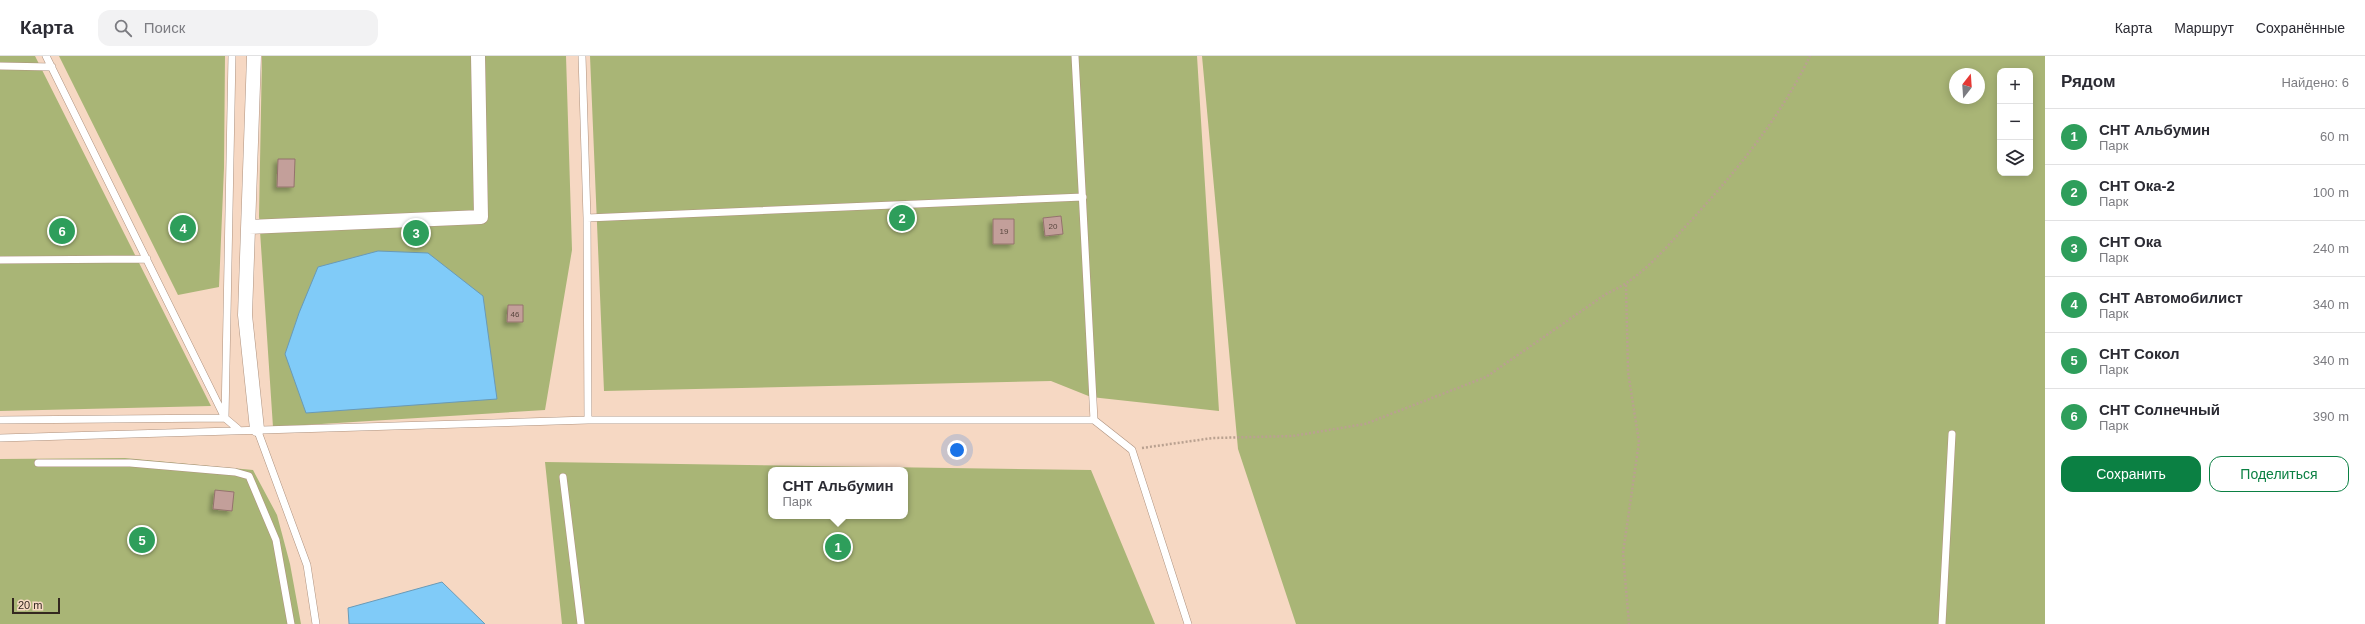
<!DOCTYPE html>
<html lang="ru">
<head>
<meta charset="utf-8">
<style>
  :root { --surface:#fff; --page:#f2f2f3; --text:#2b2b33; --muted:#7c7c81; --line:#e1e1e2; --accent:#0b8043 }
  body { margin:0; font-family:Arial,sans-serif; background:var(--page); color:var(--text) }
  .controls { position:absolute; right:12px; top:12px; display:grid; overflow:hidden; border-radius:8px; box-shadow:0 2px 10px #0003 }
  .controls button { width:36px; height:36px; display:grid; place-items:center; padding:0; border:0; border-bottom:1px solid var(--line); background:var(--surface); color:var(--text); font:20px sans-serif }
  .compass { position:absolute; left:1949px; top:12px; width:36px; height:36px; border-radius:50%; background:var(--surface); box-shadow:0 2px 10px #0003; rotate:17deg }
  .scale { position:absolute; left:12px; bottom:10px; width:48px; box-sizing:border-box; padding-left:4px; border:2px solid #342820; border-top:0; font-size:11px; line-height:14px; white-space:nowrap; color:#342820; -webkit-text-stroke:3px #f6d8c3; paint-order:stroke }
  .you { position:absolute; left:957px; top:394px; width:14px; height:14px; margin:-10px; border:3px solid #fff; border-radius:50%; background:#1a73e8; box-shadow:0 0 0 6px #1a73e833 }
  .badge { display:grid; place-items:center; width:26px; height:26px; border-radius:50%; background:var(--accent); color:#fff; font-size:13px; font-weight:700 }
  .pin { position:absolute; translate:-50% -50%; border:2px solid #fff; box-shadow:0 1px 4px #0006 }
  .popup { position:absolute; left:768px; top:411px; width:140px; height:52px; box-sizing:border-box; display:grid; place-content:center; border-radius:8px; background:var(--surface); filter:drop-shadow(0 1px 3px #0005); font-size:13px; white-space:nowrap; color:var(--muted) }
  .popup b { font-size:15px; color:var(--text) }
  .popup::after { content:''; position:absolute; left:50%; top:100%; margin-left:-8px; border:8px solid transparent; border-top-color:var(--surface) }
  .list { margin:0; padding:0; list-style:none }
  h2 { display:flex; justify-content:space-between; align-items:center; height:52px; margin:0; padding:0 16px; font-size:17px }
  h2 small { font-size:13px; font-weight:400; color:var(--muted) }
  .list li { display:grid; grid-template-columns:26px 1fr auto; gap:12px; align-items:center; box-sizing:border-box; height:56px; padding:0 16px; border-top:1px solid var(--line) }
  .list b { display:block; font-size:15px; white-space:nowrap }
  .list p { margin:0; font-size:13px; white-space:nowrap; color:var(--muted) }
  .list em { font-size:13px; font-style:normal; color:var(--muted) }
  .actions { display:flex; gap:8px; padding:12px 16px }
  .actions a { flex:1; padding:9px 0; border:1px solid var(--accent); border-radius:12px; text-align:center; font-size:14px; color:var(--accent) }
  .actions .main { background:var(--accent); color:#fff }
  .icon { flex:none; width:22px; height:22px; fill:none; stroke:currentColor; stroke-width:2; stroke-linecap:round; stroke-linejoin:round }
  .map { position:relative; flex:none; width:2045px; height:568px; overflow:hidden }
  header { display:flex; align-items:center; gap:24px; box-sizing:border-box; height:56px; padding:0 20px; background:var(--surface); border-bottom:1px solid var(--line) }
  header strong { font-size:19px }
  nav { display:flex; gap:22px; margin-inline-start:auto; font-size:14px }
  .search { width:280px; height:36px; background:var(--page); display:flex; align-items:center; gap:10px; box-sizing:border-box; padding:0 14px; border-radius:12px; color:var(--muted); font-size:15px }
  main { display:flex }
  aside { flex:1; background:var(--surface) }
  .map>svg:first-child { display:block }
  .green { fill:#a9b576; fill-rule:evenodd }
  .water { fill:#80cbf8; stroke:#699ab7 }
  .building { fill:#c39f9a; stroke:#94726d; filter:url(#shadow) }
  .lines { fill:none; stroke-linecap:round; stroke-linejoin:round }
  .service-casing { stroke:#ae927f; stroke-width:8 }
  .minor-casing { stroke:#ae927f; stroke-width:15 }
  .path { stroke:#b9a190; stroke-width:2.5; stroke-dasharray:2 2; stroke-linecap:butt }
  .service { stroke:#fff; stroke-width:7 }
  .minor { stroke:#fff; stroke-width:14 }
  .labels { text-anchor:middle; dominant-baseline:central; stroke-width:3; stroke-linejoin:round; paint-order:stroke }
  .number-label { font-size:8px; fill:#58463e }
</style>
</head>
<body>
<header>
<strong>Карта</strong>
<div class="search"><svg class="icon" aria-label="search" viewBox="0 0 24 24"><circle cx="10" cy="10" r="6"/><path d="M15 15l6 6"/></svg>Поиск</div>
<nav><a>Карта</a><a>Маршрут</a><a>Сохранённые</a></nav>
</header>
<main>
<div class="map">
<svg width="2045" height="568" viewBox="0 0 2045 568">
  <defs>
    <filter id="shadow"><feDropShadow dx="-3.5" dy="3.5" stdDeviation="2" flood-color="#0004"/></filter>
  </defs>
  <rect width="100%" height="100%" fill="#f6d8c3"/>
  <path class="green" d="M 0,0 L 35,0 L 211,350 L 0,355 Z
    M 59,0 L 225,0 L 224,112 L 219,231 L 178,239 Z
    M 262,0 L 566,0 L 572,194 L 545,354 L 273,371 L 259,160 Z
    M 590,0 L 1197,0 L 1219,355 L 1091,341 L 1051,325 L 604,335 Z
    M 1202,0 L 2045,0 L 2045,568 L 1296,568 L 1238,393 ZM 2000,15 L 2030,15 L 2030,117 L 2000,117 ZM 1955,18 L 1979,18 L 1979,42 L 1955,42 Z
    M 125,402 L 253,414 L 277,459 L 290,508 L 301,568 L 0,568 L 0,403 Z
    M 545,406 L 1091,414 L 1155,568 L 562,568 ZM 771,414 L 905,414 L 905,460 L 771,460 Z"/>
  <path class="water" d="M 378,195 L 428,197 L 483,240 L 497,343 L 306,357 L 285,298 L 299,257 L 318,211 Z
    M 442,526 L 485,568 L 349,568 L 348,552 Z"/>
  <path class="building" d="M 278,103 L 295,103 L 294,131 L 277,131 Z
    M 1061,160 L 1063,178 L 1045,180 L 1043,162 Z
    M 993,163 L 1014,163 L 1014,188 L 993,188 Z
    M 508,249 L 523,249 L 523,266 L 507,266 Z
    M 215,434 L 234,436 L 232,455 L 213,453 Z"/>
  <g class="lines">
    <defs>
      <path id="service" d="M 46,0 L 225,362 L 238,373
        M 582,0 L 587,162 L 588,364
        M 1075,0 L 1094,364
        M 0,10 L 52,11
        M 587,162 L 1083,141
        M 0,204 L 147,203
        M 0,364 L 225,362 L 232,0
        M 257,373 L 307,509 L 316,568
        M 0,382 L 588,364 L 1094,364 L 1132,394 L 1188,568
        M 38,407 L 130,407 L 235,416 L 249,420 L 276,484 L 291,568
        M 563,421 L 581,568
        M 1942,568 L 1952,378"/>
      <path id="minor" d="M 254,0 L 245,259 L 257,373
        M 249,171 L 481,161 L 478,0"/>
    </defs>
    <use href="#service" class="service-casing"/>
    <use href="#minor" class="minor-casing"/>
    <path class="path" d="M 1626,229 L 1628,316 L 1639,386 L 1623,497 L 1629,568
      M 1142,392 L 1213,382 L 1293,380 L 1365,368 L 1486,321 L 1606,238 C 1640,223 1661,197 1686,170 C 1734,118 1779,64 1810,0"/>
    <use href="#service" class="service"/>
    <use href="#minor" class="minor"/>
  </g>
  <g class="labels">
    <g class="number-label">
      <text x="1053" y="170">20</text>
      <text x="1004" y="175">19</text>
      <text x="515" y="258">46</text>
    </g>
  </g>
</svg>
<div class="controls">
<button>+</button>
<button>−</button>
<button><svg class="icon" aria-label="layers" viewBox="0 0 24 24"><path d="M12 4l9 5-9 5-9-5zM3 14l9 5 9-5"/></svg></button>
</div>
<svg class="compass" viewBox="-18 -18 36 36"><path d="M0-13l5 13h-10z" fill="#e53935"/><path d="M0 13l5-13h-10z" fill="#7c7c81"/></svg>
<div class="scale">20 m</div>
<div class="you"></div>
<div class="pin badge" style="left:838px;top:491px;background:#2e9e5b">1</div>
<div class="popup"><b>СНТ Альбумин</b>Парк</div>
<div class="pin badge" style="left:902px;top:162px;background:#2e9e5b">2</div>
<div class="pin badge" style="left:416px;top:177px;background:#2e9e5b">3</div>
<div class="pin badge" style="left:183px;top:172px;background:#2e9e5b">4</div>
<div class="pin badge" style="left:142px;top:484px;background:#2e9e5b">5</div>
<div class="pin badge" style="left:62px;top:175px;background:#2e9e5b">6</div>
</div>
<aside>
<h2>Рядом<small>Найдено: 6</small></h2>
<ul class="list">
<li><span class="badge" style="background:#2e9e5b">1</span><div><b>СНТ Альбумин</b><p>Парк</p></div><em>60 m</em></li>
<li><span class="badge" style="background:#2e9e5b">2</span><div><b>СНТ Ока-2</b><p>Парк</p></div><em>100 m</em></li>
<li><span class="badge" style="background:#2e9e5b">3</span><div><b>СНТ Ока</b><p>Парк</p></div><em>240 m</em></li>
<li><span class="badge" style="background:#2e9e5b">4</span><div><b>СНТ Автомобилист</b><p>Парк</p></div><em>340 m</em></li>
<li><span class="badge" style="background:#2e9e5b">5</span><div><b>СНТ Сокол</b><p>Парк</p></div><em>340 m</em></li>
<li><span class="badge" style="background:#2e9e5b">6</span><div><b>СНТ Солнечный</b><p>Парк</p></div><em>390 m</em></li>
</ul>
<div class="actions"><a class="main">Сохранить</a><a>Поделиться</a></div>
</aside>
</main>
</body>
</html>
